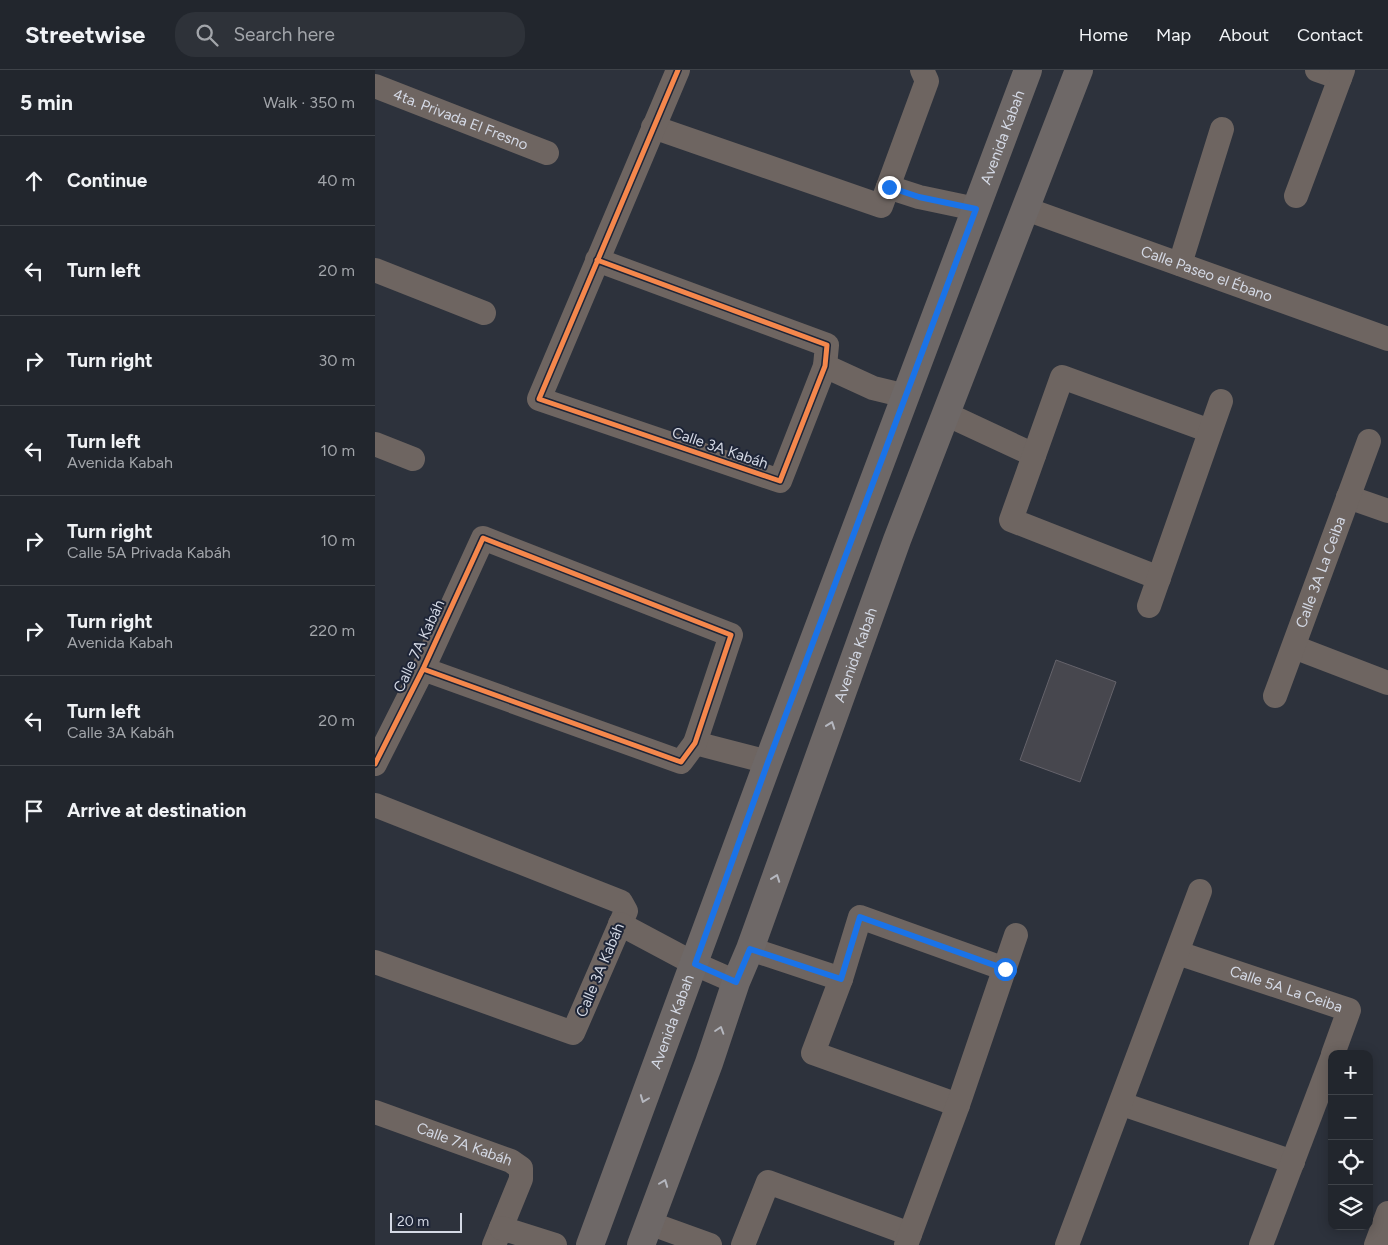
<!DOCTYPE html>
<html lang="en">
<head>
<meta charset="utf-8">
<style>
  :root { --surface:#22262d; --page:#2e3239; --text:#f1f3f6; --muted:#a2a5aa; --line:#3f4349 }
  body { margin:0; font-family:Figtree,sans-serif; background:var(--page); color:var(--text) }
  .controls { position:absolute; right:15px; bottom:15px; display:grid; overflow:hidden; border-radius:10px; box-shadow:0 2px 12px #0003 }
  .controls button { width:45px; height:45px; display:grid; place-items:center; padding:0; border:0; border-bottom:1px solid var(--line); background:var(--surface); color:var(--text); font:25px sans-serif }
  .scale { position:absolute; left:15px; bottom:12px; width:72px; box-sizing:border-box; padding-left:5px; border:2px solid #d4d9e5; border-top:0; font-size:14px; line-height:18px; white-space:nowrap; color:#d4d9e5; -webkit-text-stroke:4px #1e2537; paint-order:stroke }
  .stop { position:absolute; width:15px; height:15px; margin:-11px; border:4px solid #1a73e8; border-radius:50%; background:#fff }
  .stop.end { background:#1a73e8; border-color:#fff; box-shadow:0 1px 5px #0008 }
  .list { margin:0; padding:0; list-style:none }
  h2 { display:flex; justify-content:space-between; align-items:center; height:65px; margin:0; padding:0 20px; font-size:21px }
  h2 small { font-size:16px; font-weight:400; color:var(--muted) }
  .list li { display:grid; grid-template-columns:32px 1fr auto; gap:15px; align-items:center; box-sizing:border-box; height:90px; padding:0 20px; border-top:1px solid var(--line) }
  .list b { display:block; font-size:19px; white-space:nowrap }
  .list p { margin:0; font-size:16px; white-space:nowrap; color:var(--muted) }
  .list em { font-size:16px; font-style:normal; color:var(--muted) }
  .icon { flex:none; width:28px; height:28px; fill:none; stroke:currentColor; stroke-width:2; stroke-linecap:round; stroke-linejoin:round }
  .map { position:relative; flex:none; width:1013px; height:1175px; overflow:hidden }
  header { display:flex; align-items:center; gap:30px; box-sizing:border-box; height:70px; padding:0 25px; background:var(--surface); border-bottom:1px solid var(--line) }
  header strong { font-size:24px }
  nav { display:flex; gap:28px; margin-inline-start:auto; font-size:18px }
  .search { width:350px; height:45px; background:var(--page); display:flex; align-items:center; gap:12px; box-sizing:border-box; padding:0 18px; border-radius:20px; color:var(--muted); font-size:19px }
  main { display:flex }
  aside { flex:1; background:var(--surface) }
  .map>svg:first-child { display:block }
  .building { fill:#47474e; stroke:#65636b }
  .lines { fill:none; stroke-linecap:round; stroke-linejoin:round }
  .street { stroke:#6e6561; stroke-width:24 }
  .primary { stroke:#6e6867; stroke-width:28 }
  .cycleway-casing { stroke:#1e2537; stroke-width:8 }
  .cycleway { stroke:#f5874c; stroke-width:5 }
  .oneway { stroke:#b5b7bf }
  .route { stroke:#1a73e8; stroke-width:6 }
  .labels { text-anchor:middle; dominant-baseline:central; stroke-width:4; stroke-linejoin:round; paint-order:stroke }
  .street-label { font-size:15px; fill:#d4d9e5; stroke:#1e2537 }
</style>
</head>
<body>
<header>
<strong>Streetwise</strong>
<div class="search"><svg class="icon" aria-label="search" viewBox="0 0 24 24"><circle cx="10" cy="10" r="6"/><path d="M15 15l6 6"/></svg>Search here</div>
<nav><a>Home</a><a>Map</a><a>About</a><a>Contact</a></nav>
</header>
<main>
<aside>
<h2>5 min<small>Walk · 350 m</small></h2>
<ul class="list">
<li><svg class="icon" aria-label="ahead" viewBox="0 0 24 24"><path d="M12 20V5M6 11l6-6 6 6"/></svg><div><b>Continue</b></div><em>40 m</em></li>
<li><svg class="icon" aria-label="left" viewBox="0 0 24 24"><path d="M17 20v-9H6M10 6l-5 5 5 5"/></svg><div><b>Turn left</b></div><em>20 m</em></li>
<li><svg class="icon" aria-label="right" viewBox="0 0 24 24"><path d="M7 20v-9h11M14 6l5 5-5 5"/></svg><div><b>Turn right</b></div><em>30 m</em></li>
<li><svg class="icon" aria-label="left" viewBox="0 0 24 24"><path d="M17 20v-9H6M10 6l-5 5 5 5"/></svg><div><b>Turn left</b><p>Avenida Kabah</p></div><em>10 m</em></li>
<li><svg class="icon" aria-label="right" viewBox="0 0 24 24"><path d="M7 20v-9h11M14 6l5 5-5 5"/></svg><div><b>Turn right</b><p>Calle 5A Privada Kabáh</p></div><em>10 m</em></li>
<li><svg class="icon" aria-label="right" viewBox="0 0 24 24"><path d="M7 20v-9h11M14 6l5 5-5 5"/></svg><div><b>Turn right</b><p>Avenida Kabah</p></div><em>220 m</em></li>
<li><svg class="icon" aria-label="left" viewBox="0 0 24 24"><path d="M17 20v-9H6M10 6l-5 5 5 5"/></svg><div><b>Turn left</b><p>Calle 3A Kabáh</p></div><em>20 m</em></li>
<li><svg class="icon" aria-label="arrive" viewBox="0 0 24 24"><path d="M6 21V4h12l-3 4 3 4H6"/></svg><div><b>Arrive at destination</b></div></li>
</ul>
</aside>
<div class="map">
<svg width="1013" height="1175" viewBox="0 0 1013 1175">
  <rect width="100%" height="100%" fill="#2d323c"/>
  <path class="building" d="M 681,590 L 741,612 L 705,712 L 645,690 Z"/>
  <g class="lines">
    <g class="street">
      <path d="M 942,0 L 965,8"/>
      <path id="s1" d="M 0,16 L 172,83"/>
      <path d="M 278,57 L 506,136 L 552,11 L 547,0"/>
      <path d="M 513,117 L 544,127 L 601,139"/>
      <path d="M 921,126 L 968,0"/>
      <path id="s2" d="M 651,139 L 1013,269"/>
      <path d="M 222,190 L 452,275 L 450,296 L 405,411 L 164,329 L 303,0"/>
      <path d="M 805,194 L 847,59"/>
      <path d="M 0,200 L 109,243"/>
      <path d="M 450,296 L 498,318 L 531,326"/>
      <path d="M 571,344 L 659,385"/>
      <path d="M 0,374 L 38,389"/>
      <path d="M 973,427 L 1013,441"/>
      <path d="M 784,508 L 636,450 L 687,307 L 835,361"/>
      <path d="M 774,536 L 846,331"/>
      <path d="M 919,577 L 1013,613"/>
      <path id="s3" d="M 900,626 L 994,371"/>
      <path d="M 320,673 L 393,692"/>
      <path d="M 0,694 L 48,599 L 108,468 L 356,565 L 320,673 L 306,692 L 48,599"/>
      <path d="M 0,735 L 246,832 L 251,841 L 198,963 L 0,892"/>
      <path d="M 245,854 L 320,894 L 361,912"/>
      <path d="M 375,879 L 466,909"/>
      <path id="s4" d="M 803,883 L 974,940 L 958,984"/>
      <path d="M 747,1034 L 918,1092"/>
      <path d="M 583,1035 L 438,983 L 466,909 L 485,847 L 630,899"/>
      <path id="s5" d="M 0,1042 L 136,1091 L 146,1098 L 146,1109 L 119,1175"/>
      <path d="M 274,1153 L 335,1175"/>
      <path d="M 126,1158 L 180,1175"/>
      <path d="M 368,1175 L 393,1112 L 535,1164"/>
      <path d="M 531,1175 L 583,1035 L 641,865"/>
      <path d="M 692,1175 L 825,821"/>
      <path d="M 886,1175 L 957,988"/>
      <path d="M 1001,1175 L 1013,1143"/>
    </g>
    <g class="primary">
      <path id="s6" d="M 215,1175 L 393,692 L 653,0"/>
      <path id="s7" d="M 266,1175 L 334,993 L 361,912 L 375,879 L 522,470 L 704,0"/>
    </g>
    <defs>
      <path id="cycleway" d="M 222,190 L 452,275 L 450,296 L 405,411 L 164,329 L 303,0
        M 0,694 L 48,599 L 108,468 L 356,565 L 320,673 L 306,692 L 48,599"/>
    </defs>
    <use href="#cycleway" class="cycleway-casing"/>
    <use href="#cycleway" class="cycleway"/>
  </g>
  <defs><path id="oneway-chevron" d="M-2-3.5L2.5 0L-2 3.5" fill="none" stroke-width="1.6" stroke-linecap="round" stroke-linejoin="round" transform="scale(1.25)"/></defs>
  <g class="oneway">
    <use href="#oneway-chevron" transform="translate(456 655) rotate(-70)"/>
    <use href="#oneway-chevron" transform="translate(401 808) rotate(-70)"/>
    <use href="#oneway-chevron" transform="translate(345 960) rotate(-72)"/>
    <use href="#oneway-chevron" transform="translate(269 1029) rotate(111)"/>
    <use href="#oneway-chevron" transform="translate(289 1113) rotate(-69)"/>
  </g>
  <g class="lines">
    <path class="route" d="M 514,117 L 544,127 L 601,139 L 393,692 L 320,894 L 361,912 L 375,879 L 466,909 L 485,847 L 630,899"/>
  </g>
  <g class="labels">
    <g class="street-label">
      <text stroke="none"><textPath href="#s1" startOffset="92">4ta. Privada El Fresno</textPath></text>
      <text stroke="none"><textPath href="#s6" startOffset="1182">Avenida Kabah</textPath></text>
      <text stroke="none"><textPath href="#s2" startOffset="192">Calle Paseo el Ébano</textPath></text>
      <text transform="translate(345 378) rotate(19)">Calle 3A Kabáh</text>
      <text stroke="none"><textPath href="#s3" startOffset="132">Calle 3A La Ceiba</textPath></text>
      <text transform="translate(44 576) rotate(-65)">Calle 7A Kabáh</text>
      <text stroke="none"><textPath href="#s7" startOffset="628">Avenida Kabah</textPath></text>
      <text transform="translate(225 900) rotate(-67)">Calle 3A Kabáh</text>
      <text stroke="none"><textPath href="#s4" startOffset="114">Calle 5A La Ceiba</textPath></text>
      <text stroke="none"><textPath href="#s6" startOffset="238">Avenida Kabah</textPath></text>
      <text stroke="none"><textPath href="#s5" startOffset="95">Calle 7A Kabáh</textPath></text>
    </g>
  </g>
</svg>
<div class="controls">
<button>+</button>
<button>−</button>
<button><svg class="icon" aria-label="locate" viewBox="0 0 24 24"><circle cx="12" cy="12" r="6"/><path d="M12 2v4M12 18v4M2 12h4M18 12h4"/></svg></button>
<button><svg class="icon" aria-label="layers" viewBox="0 0 24 24"><path d="M12 4l9 5-9 5-9-5zM3 14l9 5 9-5"/></svg></button>
</div>
<div class="scale">20 m</div>
<div class="stop" style="left:630px;top:899px"></div>
<div class="stop end" style="left:514px;top:117px"></div>
</div>
</main>
</body>
</html>
